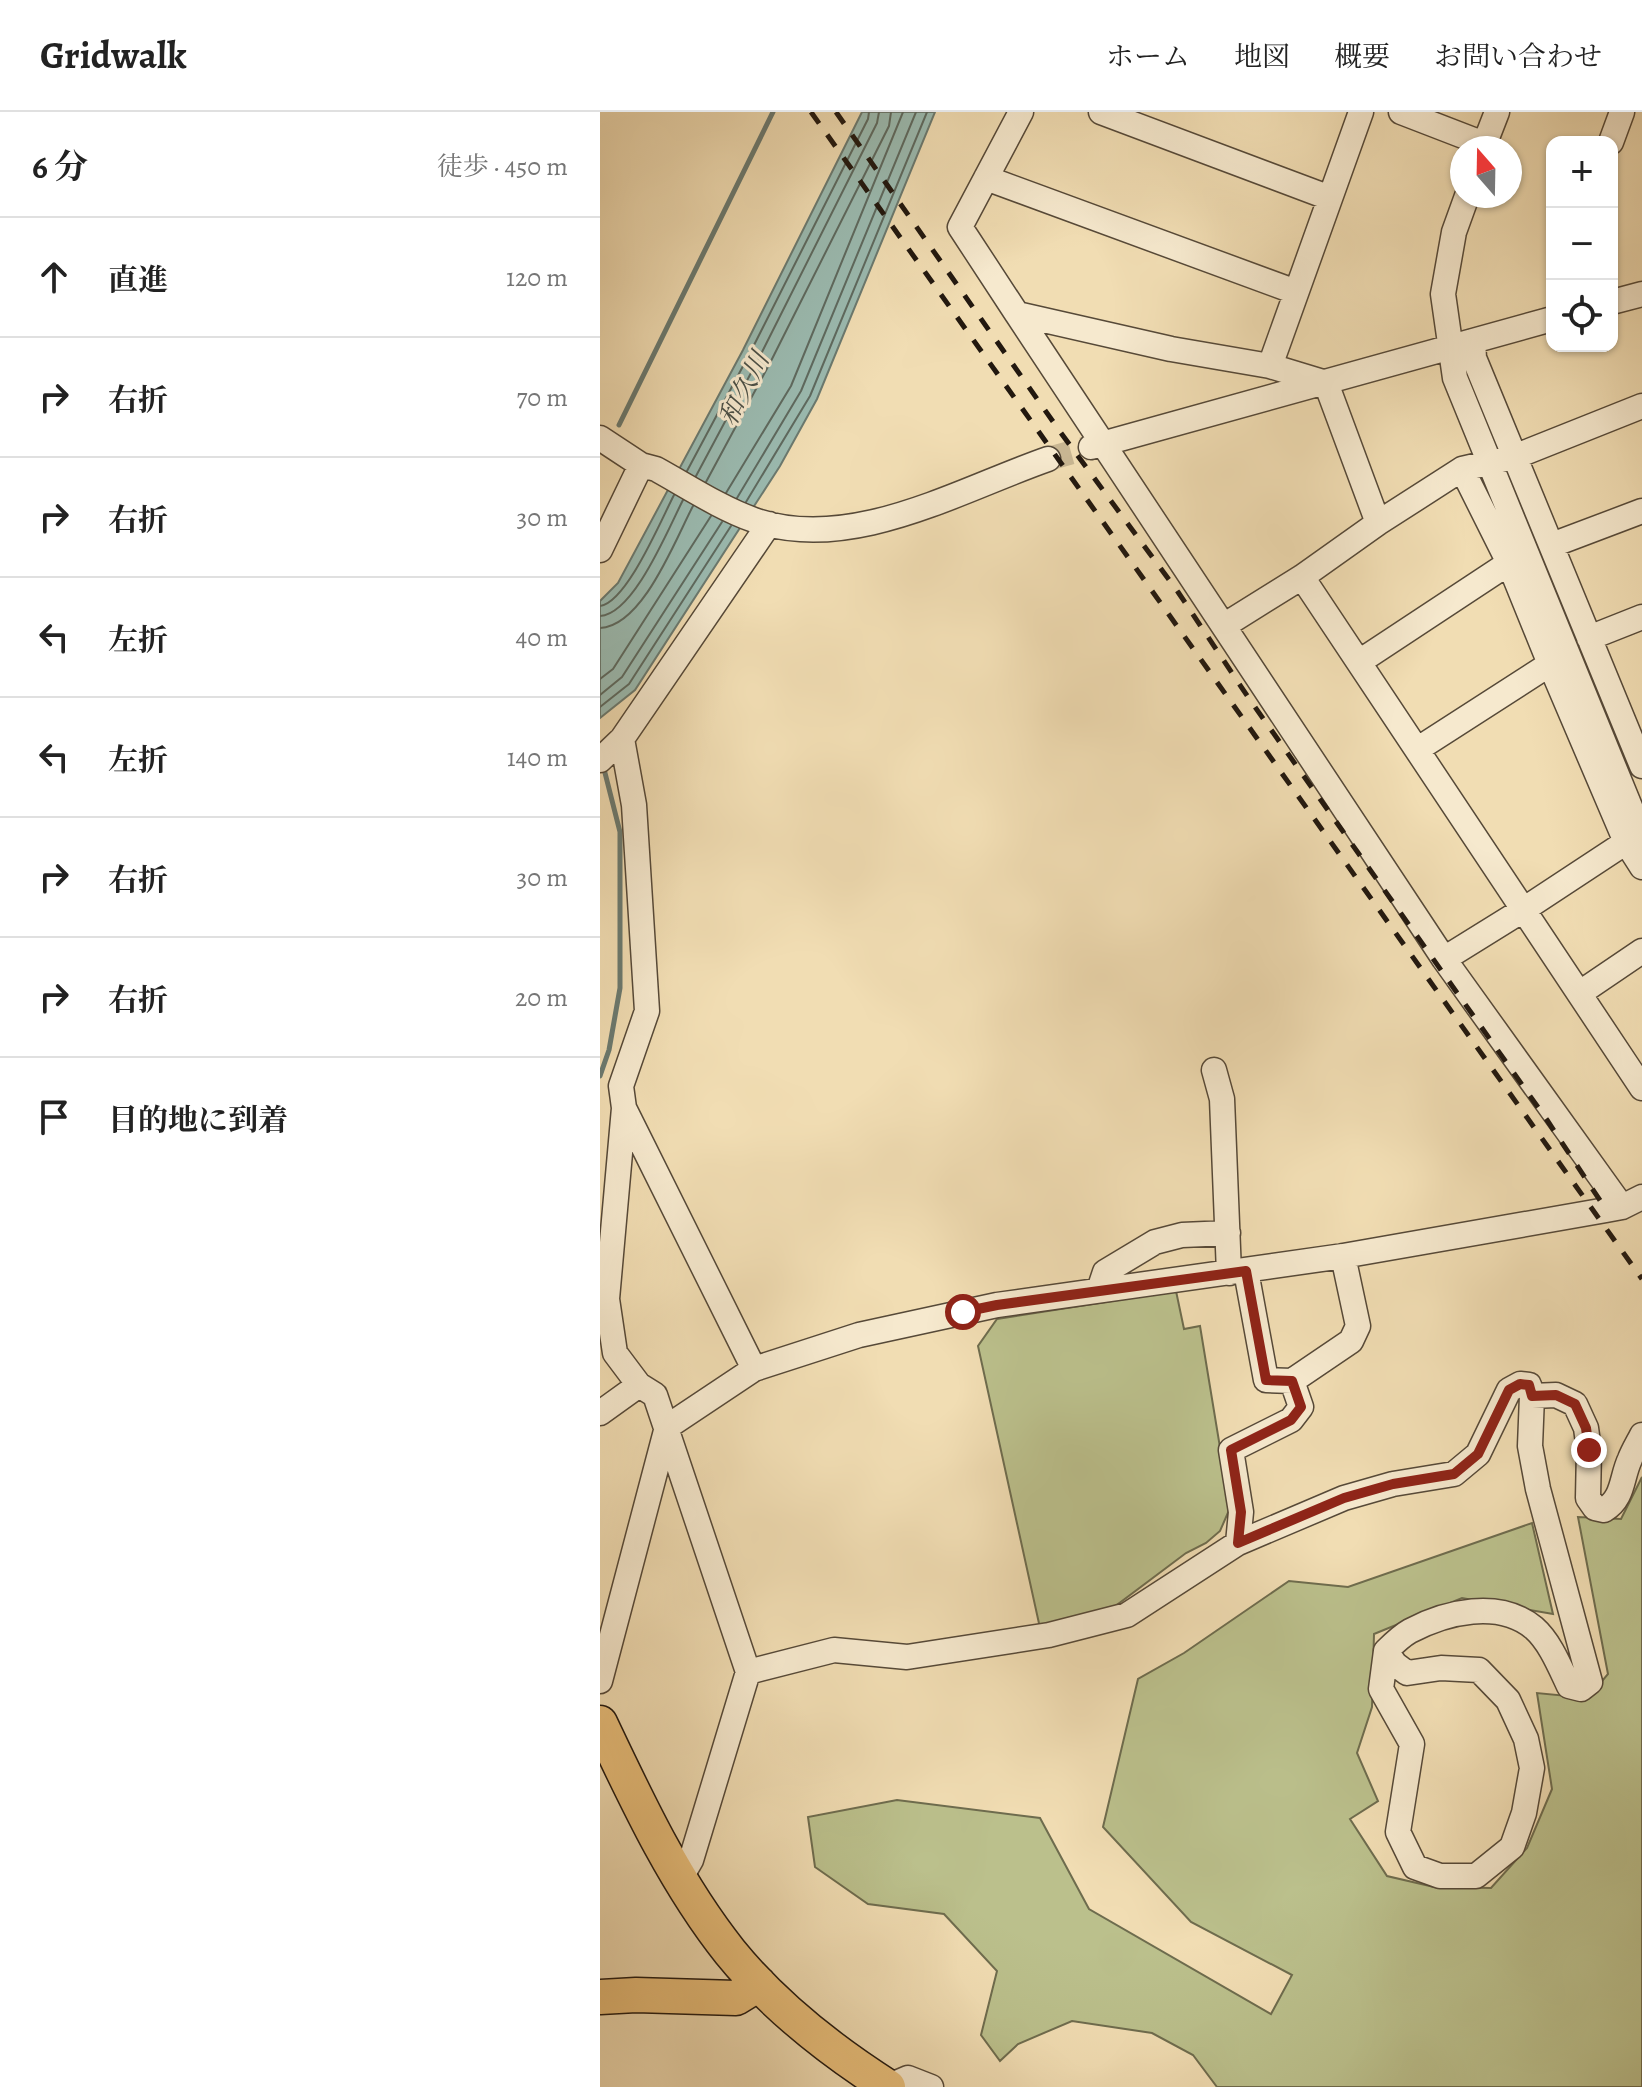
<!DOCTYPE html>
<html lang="ja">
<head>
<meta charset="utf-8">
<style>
  :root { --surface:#fff; --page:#f6f6f6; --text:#222; --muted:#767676; --line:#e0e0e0 }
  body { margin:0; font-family:Alegreya,"Noto Serif JP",serif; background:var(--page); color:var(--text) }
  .controls { position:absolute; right:24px; top:24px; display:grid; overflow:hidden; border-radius:16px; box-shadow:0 2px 6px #0004 }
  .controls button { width:72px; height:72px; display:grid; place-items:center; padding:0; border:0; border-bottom:2px solid var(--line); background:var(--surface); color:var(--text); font:40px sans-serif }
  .compass { position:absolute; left:850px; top:24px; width:72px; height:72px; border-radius:50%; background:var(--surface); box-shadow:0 2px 6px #0004; rotate:340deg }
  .stop { position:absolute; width:24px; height:24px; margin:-18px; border:6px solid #8f2418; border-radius:50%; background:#fff }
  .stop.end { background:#8f2418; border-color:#fff; box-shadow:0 2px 8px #0008 }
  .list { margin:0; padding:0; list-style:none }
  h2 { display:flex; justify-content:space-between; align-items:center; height:104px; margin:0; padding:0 32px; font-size:34px }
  h2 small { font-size:26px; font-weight:400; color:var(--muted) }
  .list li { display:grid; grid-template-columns:52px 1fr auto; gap:24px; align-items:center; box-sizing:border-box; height:120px; padding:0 32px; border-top:2px solid var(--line) }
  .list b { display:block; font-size:30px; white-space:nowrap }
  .list em { font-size:26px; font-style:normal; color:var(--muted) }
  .icon { flex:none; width:44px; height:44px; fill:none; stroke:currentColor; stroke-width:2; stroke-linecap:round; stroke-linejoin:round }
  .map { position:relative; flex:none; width:1042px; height:1975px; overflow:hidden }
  header { display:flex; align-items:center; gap:48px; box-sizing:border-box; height:112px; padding:0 40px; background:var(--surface); border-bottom:2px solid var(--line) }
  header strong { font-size:38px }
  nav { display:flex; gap:44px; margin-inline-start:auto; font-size:28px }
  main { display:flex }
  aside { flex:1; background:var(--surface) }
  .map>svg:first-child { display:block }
  .green { fill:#bbc08c; stroke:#6e6c4e; stroke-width:2 }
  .water { fill:#9bbbb1; stroke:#6b7a70; stroke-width:2 }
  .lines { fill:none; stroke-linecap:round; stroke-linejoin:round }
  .shore { stroke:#5e6a60; stroke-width:2 }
  .stream { stroke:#6b7a70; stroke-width:5 }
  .minor-tunnel { stroke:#c8b692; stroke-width:24; stroke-dasharray:24 12; stroke-linecap:butt }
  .minor-casing { stroke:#564938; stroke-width:27 }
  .highway-casing { stroke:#22180f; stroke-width:37 }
  .minor { stroke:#f6e9ce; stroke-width:24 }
  .highway { stroke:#e8be7a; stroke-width:34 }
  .rail { stroke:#22180f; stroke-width:5; stroke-dasharray:14 14; stroke-linecap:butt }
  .route { stroke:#8f2418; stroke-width:10 }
  .labels { text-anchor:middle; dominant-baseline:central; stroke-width:6; stroke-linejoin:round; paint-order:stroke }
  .water-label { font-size:26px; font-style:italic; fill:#4c5148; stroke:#f6e9ce }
</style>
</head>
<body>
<header>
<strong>Gridwalk</strong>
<nav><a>ホーム</a><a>地図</a><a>概要</a><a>お問い合わせ</a></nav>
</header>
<main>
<aside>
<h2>6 分<small>徒歩 · 450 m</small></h2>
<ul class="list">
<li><svg class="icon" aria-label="ahead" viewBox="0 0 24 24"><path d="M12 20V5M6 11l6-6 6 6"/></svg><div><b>直進</b></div><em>120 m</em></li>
<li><svg class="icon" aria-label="right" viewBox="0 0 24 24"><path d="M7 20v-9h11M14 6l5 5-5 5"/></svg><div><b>右折</b></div><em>70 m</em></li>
<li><svg class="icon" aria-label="right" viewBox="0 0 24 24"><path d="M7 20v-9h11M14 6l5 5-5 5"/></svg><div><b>右折</b></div><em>30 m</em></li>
<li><svg class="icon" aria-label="left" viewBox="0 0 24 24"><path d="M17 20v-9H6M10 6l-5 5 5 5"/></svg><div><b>左折</b></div><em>40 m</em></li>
<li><svg class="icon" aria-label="left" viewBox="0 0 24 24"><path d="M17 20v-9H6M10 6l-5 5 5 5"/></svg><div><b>左折</b></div><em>140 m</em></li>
<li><svg class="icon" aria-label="right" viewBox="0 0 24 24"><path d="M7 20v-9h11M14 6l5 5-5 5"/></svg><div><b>右折</b></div><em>30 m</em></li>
<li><svg class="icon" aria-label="right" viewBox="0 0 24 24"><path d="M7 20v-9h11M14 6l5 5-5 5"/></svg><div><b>右折</b></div><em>20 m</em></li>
<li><svg class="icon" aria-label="arrive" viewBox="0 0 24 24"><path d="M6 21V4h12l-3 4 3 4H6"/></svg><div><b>目的地に到着</b></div></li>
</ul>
</aside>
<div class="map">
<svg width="1042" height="1975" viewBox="0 0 1042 1975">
  <rect width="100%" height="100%" fill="#f1ddb3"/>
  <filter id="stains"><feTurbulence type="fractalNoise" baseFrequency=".0025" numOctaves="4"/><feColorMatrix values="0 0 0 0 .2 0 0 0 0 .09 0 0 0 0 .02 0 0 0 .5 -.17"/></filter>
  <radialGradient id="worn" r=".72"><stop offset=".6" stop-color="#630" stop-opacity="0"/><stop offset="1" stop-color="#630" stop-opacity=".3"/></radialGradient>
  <path class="green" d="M 576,1179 L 584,1217 L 600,1214 L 630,1396 L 620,1419 L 606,1431 L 586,1441 L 514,1495 L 440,1516 L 378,1234 L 397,1207 Z
    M 1042,1365 L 1042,1975 L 617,1975 L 593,1943 L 552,1921 L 472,1909 L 418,1932 L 400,1949 L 381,1923 L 397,1859 L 344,1802 L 268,1792 L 215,1755 L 208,1705 L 297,1688 L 440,1706 L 489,1797 L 671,1902 L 692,1863 L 591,1810 L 503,1715 L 538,1567 L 584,1541 L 689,1469 L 748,1475 L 932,1411 L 953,1502 L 862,1486 L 774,1522 L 772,1595 L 757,1641 L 778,1689 L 750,1707 L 787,1764 L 834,1775 L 891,1776 L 927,1736 L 952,1677 L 937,1581 L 988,1586 L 1008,1562 L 978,1405 L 1021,1407 Z"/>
  <path class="water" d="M 262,0 L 335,0 L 217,287 L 180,354 L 35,578 L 0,606 L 0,489 L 18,471 L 143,238 Z"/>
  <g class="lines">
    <path class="shore" d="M 87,359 L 150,241 L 268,7 L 269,0
      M 96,364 L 159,246 L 277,11 L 279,0
      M 106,370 L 170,251 L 289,14 L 291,0
      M 126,381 L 191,274 L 303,0
      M 137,386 L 201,279 L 316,0
      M 146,390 L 210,284 L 327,0
      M 0,494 C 27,490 61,408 74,383
      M 0,504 C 34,502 68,417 83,388
      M 0,516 C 43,514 75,428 93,394
      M 0,567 L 13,557 L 111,404
      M 0,583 L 22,565 L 122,410
      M 0,595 L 29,572 L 131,414"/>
    <path class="stream" d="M 19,313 L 173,0
      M 0,964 L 9,938 L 20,876 L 20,720 L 3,653"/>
    <path class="minor-tunnel" d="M 448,347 L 491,335"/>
    <defs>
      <path id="minor" d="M 421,0 L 360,115 L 417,202 L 571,237 L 670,254 L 726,271 L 778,411
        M 501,0 L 730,86
        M 801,0 L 884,32
        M 1011,30 L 1022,0
        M 883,36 L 897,0
        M 386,66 L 696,180
        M 867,84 L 854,120 L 843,182 L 855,266 L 1042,724
        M 1012,190 L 1042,182
        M 417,202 L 844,847 L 1022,1095
        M 873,229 L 874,246 L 1042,654
        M 670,254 L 761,0
        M 0,326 L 41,353 L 56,357 C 87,374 120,396 154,408 C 250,442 359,378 448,347
        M 491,335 L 952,207
        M 862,357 L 909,451 L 950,552
        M 952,433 L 1042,399
        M 0,438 L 41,353
        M 702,465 L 1042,976
        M 625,513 L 702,465 L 778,411 L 862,357 L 914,345 L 1042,294
        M 989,526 L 1042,505
        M 759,550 L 909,451
        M 22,627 L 34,693 L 47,899 L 21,974 L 24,996 L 7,1187 L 15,1241 L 39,1273 L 55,1283 L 148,1560 L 91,1748 L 80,1767
        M 818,637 L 950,552 L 1026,730 L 1042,755
        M 0,648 L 22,627 L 169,412
        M 844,847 L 923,798 L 1040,721
        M 980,881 L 1042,839
        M 614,958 L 622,987 L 629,1161
        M 25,998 L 154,1257
        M 646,1159 L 666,1268 L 692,1269 L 751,1229 L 758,1214 L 743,1144
        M 499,1178 L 505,1160 L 555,1130 L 582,1123 L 628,1121
        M 932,1284 L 956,1283 L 975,1292 L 986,1316 L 989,1338 L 988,1386 L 995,1396 L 1004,1398 C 1024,1386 1021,1366 1030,1347 C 1033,1339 1038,1331 1042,1323
        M 0,1301 L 39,1273
        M 638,1431 L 641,1400 L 631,1338 L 691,1308 L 701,1295 L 692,1269
        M 148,1560 L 234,1538 L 307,1545 L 449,1523 L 527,1503 L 638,1431 L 744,1386 L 793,1372 L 854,1362 L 878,1342 L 909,1278 L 920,1272 L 929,1273 L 932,1284 L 930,1334 L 938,1377 L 990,1570 L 981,1577 L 969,1574 C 960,1555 950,1530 934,1516 C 899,1487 846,1500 810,1519 C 801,1524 793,1532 786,1539 L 781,1577 L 812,1632 L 798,1720 L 815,1755 L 840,1764 L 876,1764 L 912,1735 L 924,1701 L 932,1656 L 926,1627 L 908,1588 L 879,1558 L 841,1556 L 807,1561 L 795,1552 L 786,1539
        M 0,1569 L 67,1315 L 154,1257 L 259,1223 L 397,1193 L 743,1144 L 1006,1098 L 1022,1095 L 1042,1085
        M 287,1975 L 308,1966 L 331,1975"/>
      <path id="highway" d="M 0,1611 C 37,1689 75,1771 130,1840 C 173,1893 230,1938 288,1975
        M 0,1885 L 36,1883 L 136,1886 L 159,1872"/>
    </defs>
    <use href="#minor" class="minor-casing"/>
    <use href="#highway" class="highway-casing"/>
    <use href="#minor" class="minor"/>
    <use href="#highway" class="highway"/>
    <path class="rail" d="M 211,0 L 1042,1167
      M 236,0 L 461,321 L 578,480 L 650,588 L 947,1008 L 1003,1093"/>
  </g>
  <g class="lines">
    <path class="route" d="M 363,1200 L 397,1193 L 646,1159 L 666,1268 L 692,1269 L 701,1295 L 691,1308 L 631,1338 L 641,1400 L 638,1431 L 744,1386 L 793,1372 L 854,1362 L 878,1342 L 909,1278 L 920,1272 L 929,1273 L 932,1284 L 956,1283 L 975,1292 L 986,1316 L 989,1338"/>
  </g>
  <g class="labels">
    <g class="water-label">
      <text transform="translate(144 277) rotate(-63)">和久川</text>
    </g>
  </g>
  <rect width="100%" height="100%" filter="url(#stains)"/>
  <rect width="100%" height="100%" fill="url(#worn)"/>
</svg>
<div class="controls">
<button>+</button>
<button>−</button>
<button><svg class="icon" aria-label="locate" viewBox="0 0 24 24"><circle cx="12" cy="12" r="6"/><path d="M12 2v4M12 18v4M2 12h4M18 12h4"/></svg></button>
</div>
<svg class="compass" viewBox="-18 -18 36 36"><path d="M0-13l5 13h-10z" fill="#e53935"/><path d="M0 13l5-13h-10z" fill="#767676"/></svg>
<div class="stop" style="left:363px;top:1200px"></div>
<div class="stop end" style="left:989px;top:1338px"></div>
</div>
</main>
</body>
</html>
